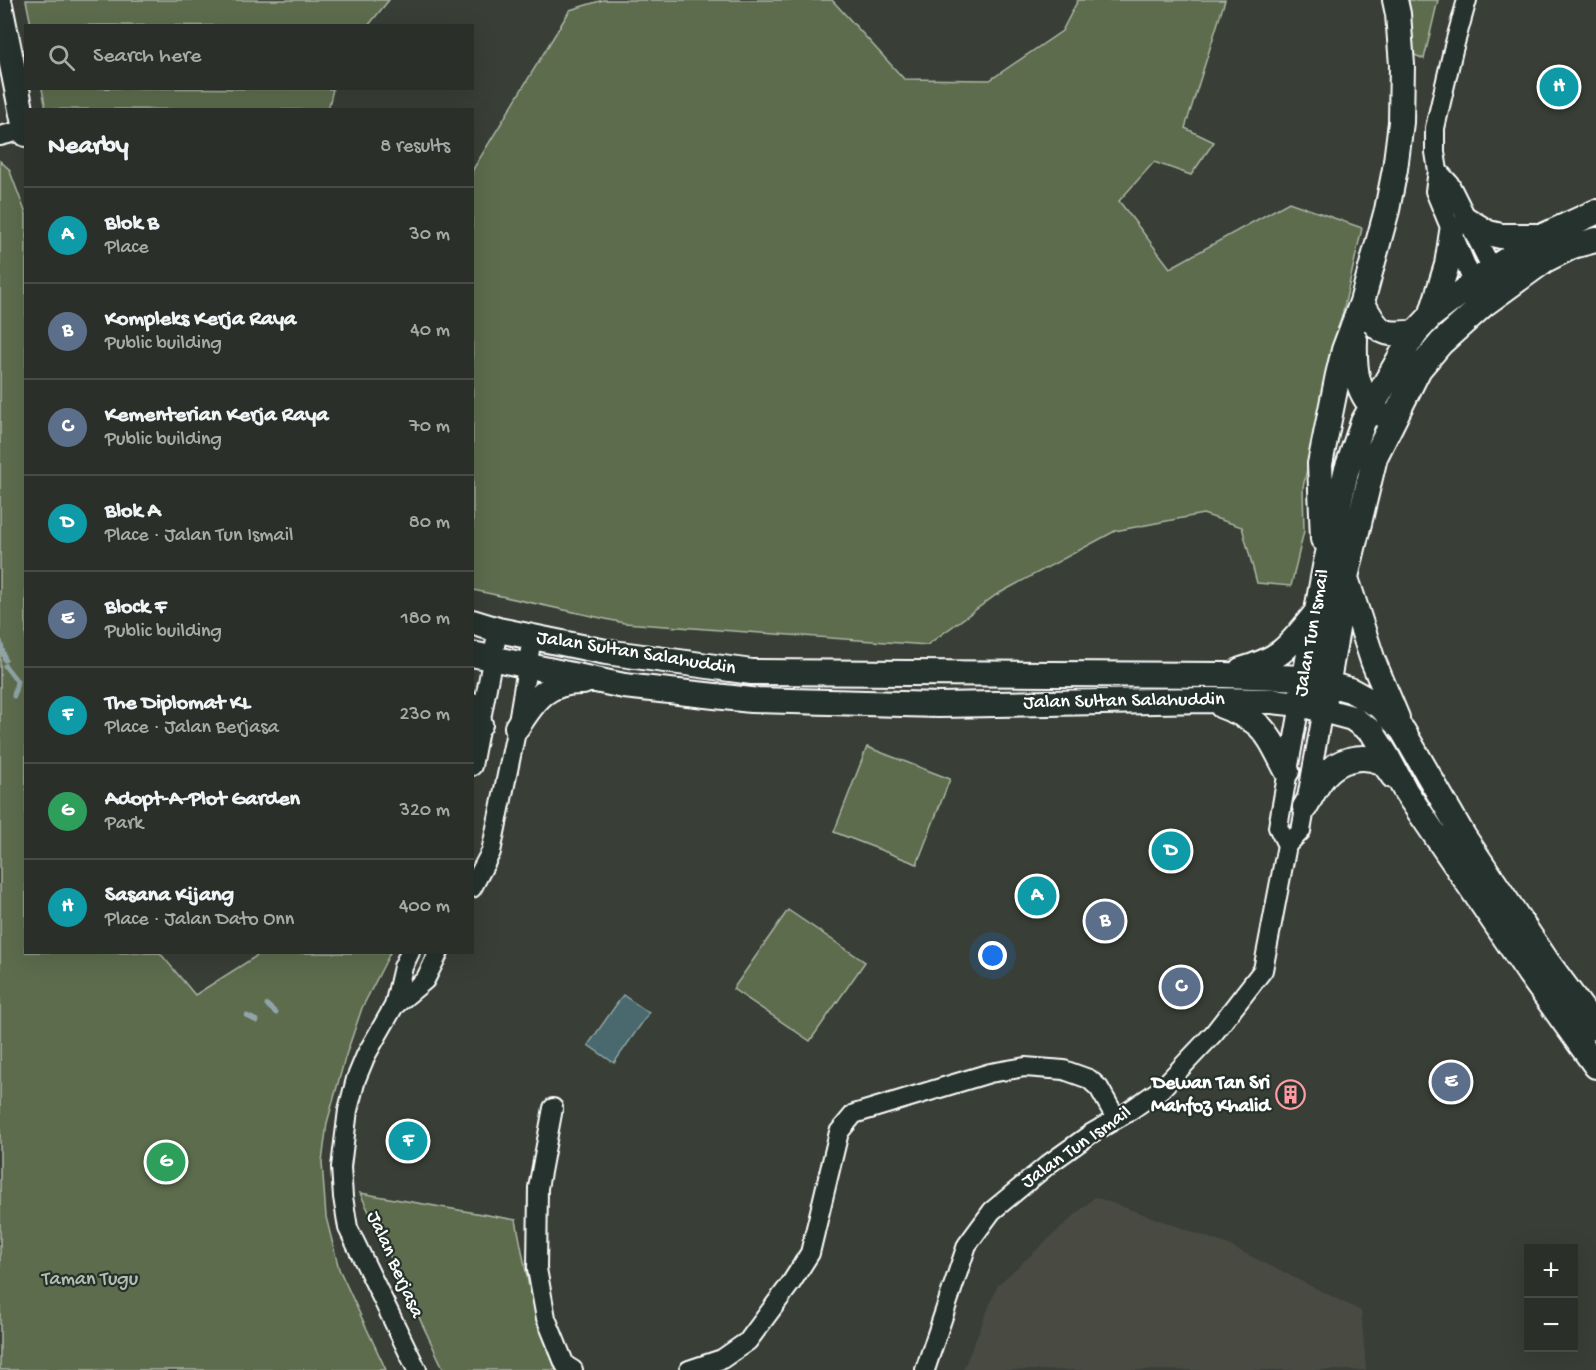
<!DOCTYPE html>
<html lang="en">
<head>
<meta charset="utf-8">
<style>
  :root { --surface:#2b2f29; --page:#373b35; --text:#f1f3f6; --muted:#a6a9a8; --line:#474a46; --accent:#8bbbb9 }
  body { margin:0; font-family:"Gochi Hand",sans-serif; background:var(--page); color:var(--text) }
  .controls { position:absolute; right:18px; bottom:18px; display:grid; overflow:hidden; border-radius:0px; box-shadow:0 6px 24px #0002 }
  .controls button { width:54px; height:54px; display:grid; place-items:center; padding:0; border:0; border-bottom:2px solid var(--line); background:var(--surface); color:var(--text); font:30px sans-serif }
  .you { position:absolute; left:993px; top:956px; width:21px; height:21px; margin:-15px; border:4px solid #fff; border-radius:50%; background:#1a73e8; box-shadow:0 0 0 9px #1a73e833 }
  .badge { display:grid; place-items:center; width:39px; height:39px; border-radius:50%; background:var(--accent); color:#fff; font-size:20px; font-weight:700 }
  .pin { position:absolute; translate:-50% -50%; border:3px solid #fff; box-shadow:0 2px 6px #0006 }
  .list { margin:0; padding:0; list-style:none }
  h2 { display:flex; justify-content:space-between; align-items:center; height:78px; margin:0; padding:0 24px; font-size:26px }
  h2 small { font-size:20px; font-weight:400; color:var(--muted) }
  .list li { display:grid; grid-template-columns:39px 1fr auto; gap:18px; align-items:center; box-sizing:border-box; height:96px; padding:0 24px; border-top:2px solid var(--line) }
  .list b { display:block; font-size:22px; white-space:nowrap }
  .list p { margin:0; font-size:20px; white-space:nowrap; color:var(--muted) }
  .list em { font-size:20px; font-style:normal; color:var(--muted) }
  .icon { flex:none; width:33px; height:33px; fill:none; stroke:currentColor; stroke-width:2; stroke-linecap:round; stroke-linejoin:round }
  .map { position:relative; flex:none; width:1596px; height:1370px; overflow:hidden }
  .search { position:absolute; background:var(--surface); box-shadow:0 6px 24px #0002; left:24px; top:24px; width:450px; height:66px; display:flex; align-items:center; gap:15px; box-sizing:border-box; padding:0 21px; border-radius:0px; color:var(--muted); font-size:22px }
  .panel { position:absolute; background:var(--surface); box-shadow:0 6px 24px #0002; left:24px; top:108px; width:450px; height:846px; border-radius:0px }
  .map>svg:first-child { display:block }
  .built { fill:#4a4c42 }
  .green { fill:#5d6c4e; stroke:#aeb6a6; stroke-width:1.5 }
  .water { fill:#48696e; stroke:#91a5a8; stroke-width:1.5 }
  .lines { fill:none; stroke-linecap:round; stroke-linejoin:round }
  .stream { stroke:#91a5a8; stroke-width:5 }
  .street-casing { stroke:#fff; stroke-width:22 }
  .secondary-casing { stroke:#fff; stroke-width:28 }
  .street { stroke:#26332d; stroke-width:18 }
  .secondary { stroke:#26332d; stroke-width:24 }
  .labels { text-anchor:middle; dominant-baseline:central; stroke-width:4.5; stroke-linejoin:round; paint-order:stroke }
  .street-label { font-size:20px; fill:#fff; stroke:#26332d }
  .poi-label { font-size:20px; font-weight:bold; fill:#fff; stroke:#26332d; text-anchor:end }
  .park-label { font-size:20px; fill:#b6bdaf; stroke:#26332d }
</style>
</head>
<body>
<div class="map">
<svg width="1596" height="1370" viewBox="0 0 1596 1370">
  <rect width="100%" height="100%" fill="#393f37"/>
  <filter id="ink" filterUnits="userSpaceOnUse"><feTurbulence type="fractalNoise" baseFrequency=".0167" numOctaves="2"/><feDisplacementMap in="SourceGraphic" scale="12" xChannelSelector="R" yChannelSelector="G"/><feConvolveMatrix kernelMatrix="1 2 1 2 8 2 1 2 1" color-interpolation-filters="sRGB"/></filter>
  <g filter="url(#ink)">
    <path class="built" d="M 1095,1197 L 1226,1244 L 1361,1311 L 1366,1370 L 963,1370 L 998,1285 Z"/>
    <path class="green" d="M 26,0 L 389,0 L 368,26 L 31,25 Z
      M 603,0 L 832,0 L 904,79 L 990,80 L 1062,31 L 1078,0 L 1225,0 L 1185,128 L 1214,142 L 1191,175 L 1154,162 L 1119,201 L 1170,268 L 1289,202 L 1362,228 L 1303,487 L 1304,531 L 1291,586 L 1257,583 L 1242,527 L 1203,514 L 1115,531 L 996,595 L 927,645 L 624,623 L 473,590 L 472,171 L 570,10 Z
      M 1404,0 L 1438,0 L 1424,59 L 1412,54 Z
      M 42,89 L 42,88 L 333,89 L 328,110 L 46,109 Z
      M 0,161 L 9,169 L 26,214 L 26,952 L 160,953 L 195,995 L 261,953 L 390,953 L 362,1008 L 345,1058 L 327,1123 L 322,1162 L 326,1217 L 339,1269 L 386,1370 L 0,1370 Z
      M 867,747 L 950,779 L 917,864 L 834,832 Z
      M 788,910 L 865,962 L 810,1041 L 733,989 Z
      M 360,1193 L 516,1220 L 529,1287 L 548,1353 L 560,1370 L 444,1370 Z"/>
    <path class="water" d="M 623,995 L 649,1013 L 614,1063 L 588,1045 Z"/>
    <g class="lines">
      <path class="stream" d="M 0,641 L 5,660
        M 5,666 L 17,681 L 14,696
        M 267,1005 L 276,1013
        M 247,1016 L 257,1021"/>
      <defs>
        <path id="street" d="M 1467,0 L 1453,50 L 1435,128 L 1435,152 L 1438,171 L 1435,191 L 1477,292
          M 0,136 L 24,130
          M 1438,171 L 1449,183 L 1497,279
          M 472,766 L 498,630
          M 1287,845 L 1278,827 L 1300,704
          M 472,888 L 491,852 L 517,727 L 532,638
          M 410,952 L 403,967 L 394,1006 L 366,1055 L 356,1079 L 348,1110 L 341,1167 L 343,1197 L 348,1228 L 417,1370
          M 394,1006 L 425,980 L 439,952
          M 553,1108 L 538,1188 L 537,1269 L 546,1318 L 565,1365 L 573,1370
          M 689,1370 L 722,1359 L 748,1341 L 791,1283 L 810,1253 L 839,1132 L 854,1114 L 990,1073 L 1025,1067 L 1064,1070 L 1089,1079 L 1099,1088 L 1116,1118
          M 925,1370 L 967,1245 L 992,1211 L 1050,1163 L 1092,1133 L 1125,1114 L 1161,1089 L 1214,1033 L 1263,970 L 1287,845 L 1301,831 L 1323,709"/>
        <path id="secondary" d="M 0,5 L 26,134
          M 1467,220 L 1488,233 L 1501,236 L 1542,236
          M 1362,302 C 1378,332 1381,337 1416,332
          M 1431,316 L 1447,265 L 1452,232
          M 1355,340 C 1354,369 1356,395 1380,414
          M 1323,539 L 1320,464 L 1338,375 L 1344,350 L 1362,302 L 1387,210 L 1395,169 L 1401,122 L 1402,65 L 1398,14 L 1395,0
          M 1347,581 L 1373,661 L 1397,718
          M 472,622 L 498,630 L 606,652 L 752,672 L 1224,675 L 1305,678 L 1350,690 L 1381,707 L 1403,731 L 1464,837 L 1546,960 L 1596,1028
          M 472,654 L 624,686 L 751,700 L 939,705 L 1208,700 L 1272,701 L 1300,704 L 1352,718 L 1372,732 L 1387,756 L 1406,792 L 1529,973 L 1596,1066
          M 1241,670 C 1283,658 1289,646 1316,613
          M 1302,693 L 1325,567 L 1346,472 L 1363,422 L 1405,349 L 1416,332 L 1431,316 L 1492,269 L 1543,236 L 1596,212
          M 1325,698 L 1346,577 L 1375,457 L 1419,369 L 1441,343 L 1483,305 L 1545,260 L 1573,246 L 1596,240
          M 472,705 L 480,724
          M 1222,706 C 1265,722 1266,731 1287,771
          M 517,727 C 535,699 547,681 583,682
          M 1305,807 C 1311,797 1317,784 1325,775 C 1338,760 1362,753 1381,762 C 1386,765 1390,772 1393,776"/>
      </defs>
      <use href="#street" class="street-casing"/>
      <use href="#secondary" class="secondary-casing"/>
      <use href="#street" class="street"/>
      <use href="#secondary" class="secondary"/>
    </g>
  </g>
  <defs>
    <symbol id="building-ring" viewBox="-11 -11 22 22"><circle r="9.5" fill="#26332d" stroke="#ff9aa2" stroke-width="1.5"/><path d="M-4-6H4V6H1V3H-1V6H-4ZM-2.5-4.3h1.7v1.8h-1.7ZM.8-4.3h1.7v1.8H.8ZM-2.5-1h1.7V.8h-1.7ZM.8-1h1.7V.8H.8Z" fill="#ff9aa2"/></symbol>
  </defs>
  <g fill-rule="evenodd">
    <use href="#building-ring" x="1274" y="1078" width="33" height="33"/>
  </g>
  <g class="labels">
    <g class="street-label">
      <text transform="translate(1313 633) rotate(-80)">Jalan Tun Ismail</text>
      <text transform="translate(636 654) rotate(9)">Jalan Sultan Salahuddin</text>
      <text transform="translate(1124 702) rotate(-1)">Jalan Sultan Salahuddin</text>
      <text transform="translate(1077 1148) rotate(-35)">Jalan Tun Ismail</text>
      <text transform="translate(394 1265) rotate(66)">Jalan Berjasa</text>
    </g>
    <g class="poi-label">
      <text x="1270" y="1084">Dewan Tan Sri<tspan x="1270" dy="23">Mahfoz Khalid</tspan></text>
    </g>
    <g class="park-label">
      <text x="90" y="1280">Taman Tugu</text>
    </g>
  </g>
</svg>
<div class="controls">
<button>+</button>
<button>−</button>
</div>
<div class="you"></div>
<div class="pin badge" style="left:1037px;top:896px;background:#0f9aa8">A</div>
<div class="pin badge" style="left:1105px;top:921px;background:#5c6f8a">B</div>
<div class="pin badge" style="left:1181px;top:987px;background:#5c6f8a">C</div>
<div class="pin badge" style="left:1171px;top:851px;background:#0f9aa8">D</div>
<div class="pin badge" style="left:1451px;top:1082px;background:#5c6f8a">E</div>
<div class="pin badge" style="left:408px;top:1141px;background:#0f9aa8">F</div>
<div class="pin badge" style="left:166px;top:1162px;background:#2e9e5b">G</div>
<div class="pin badge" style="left:1559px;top:87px;background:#0f9aa8">H</div>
<div class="search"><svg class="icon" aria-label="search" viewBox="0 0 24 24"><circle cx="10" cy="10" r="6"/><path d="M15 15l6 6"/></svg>Search here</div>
<section class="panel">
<h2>Nearby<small>8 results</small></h2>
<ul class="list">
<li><span class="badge" style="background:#0f9aa8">A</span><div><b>Blok B</b><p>Place</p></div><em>30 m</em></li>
<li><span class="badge" style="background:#5c6f8a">B</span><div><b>Kompleks Kerja Raya</b><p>Public building</p></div><em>40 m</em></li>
<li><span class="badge" style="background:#5c6f8a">C</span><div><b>Kementerian Kerja Raya</b><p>Public building</p></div><em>70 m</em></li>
<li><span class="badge" style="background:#0f9aa8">D</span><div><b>Blok A</b><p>Place · Jalan Tun Ismail</p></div><em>80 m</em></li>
<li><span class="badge" style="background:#5c6f8a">E</span><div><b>Block F</b><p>Public building</p></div><em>180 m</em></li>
<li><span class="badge" style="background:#0f9aa8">F</span><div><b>The Diplomat KL</b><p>Place · Jalan Berjasa</p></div><em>230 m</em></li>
<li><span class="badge" style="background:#2e9e5b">G</span><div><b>Adopt-A-Plot Garden</b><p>Park</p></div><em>320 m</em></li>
<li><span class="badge" style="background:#0f9aa8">H</span><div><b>Sasana Kijang</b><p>Place · Jalan Dato Onn</p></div><em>400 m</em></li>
</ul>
</section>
</div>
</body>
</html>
